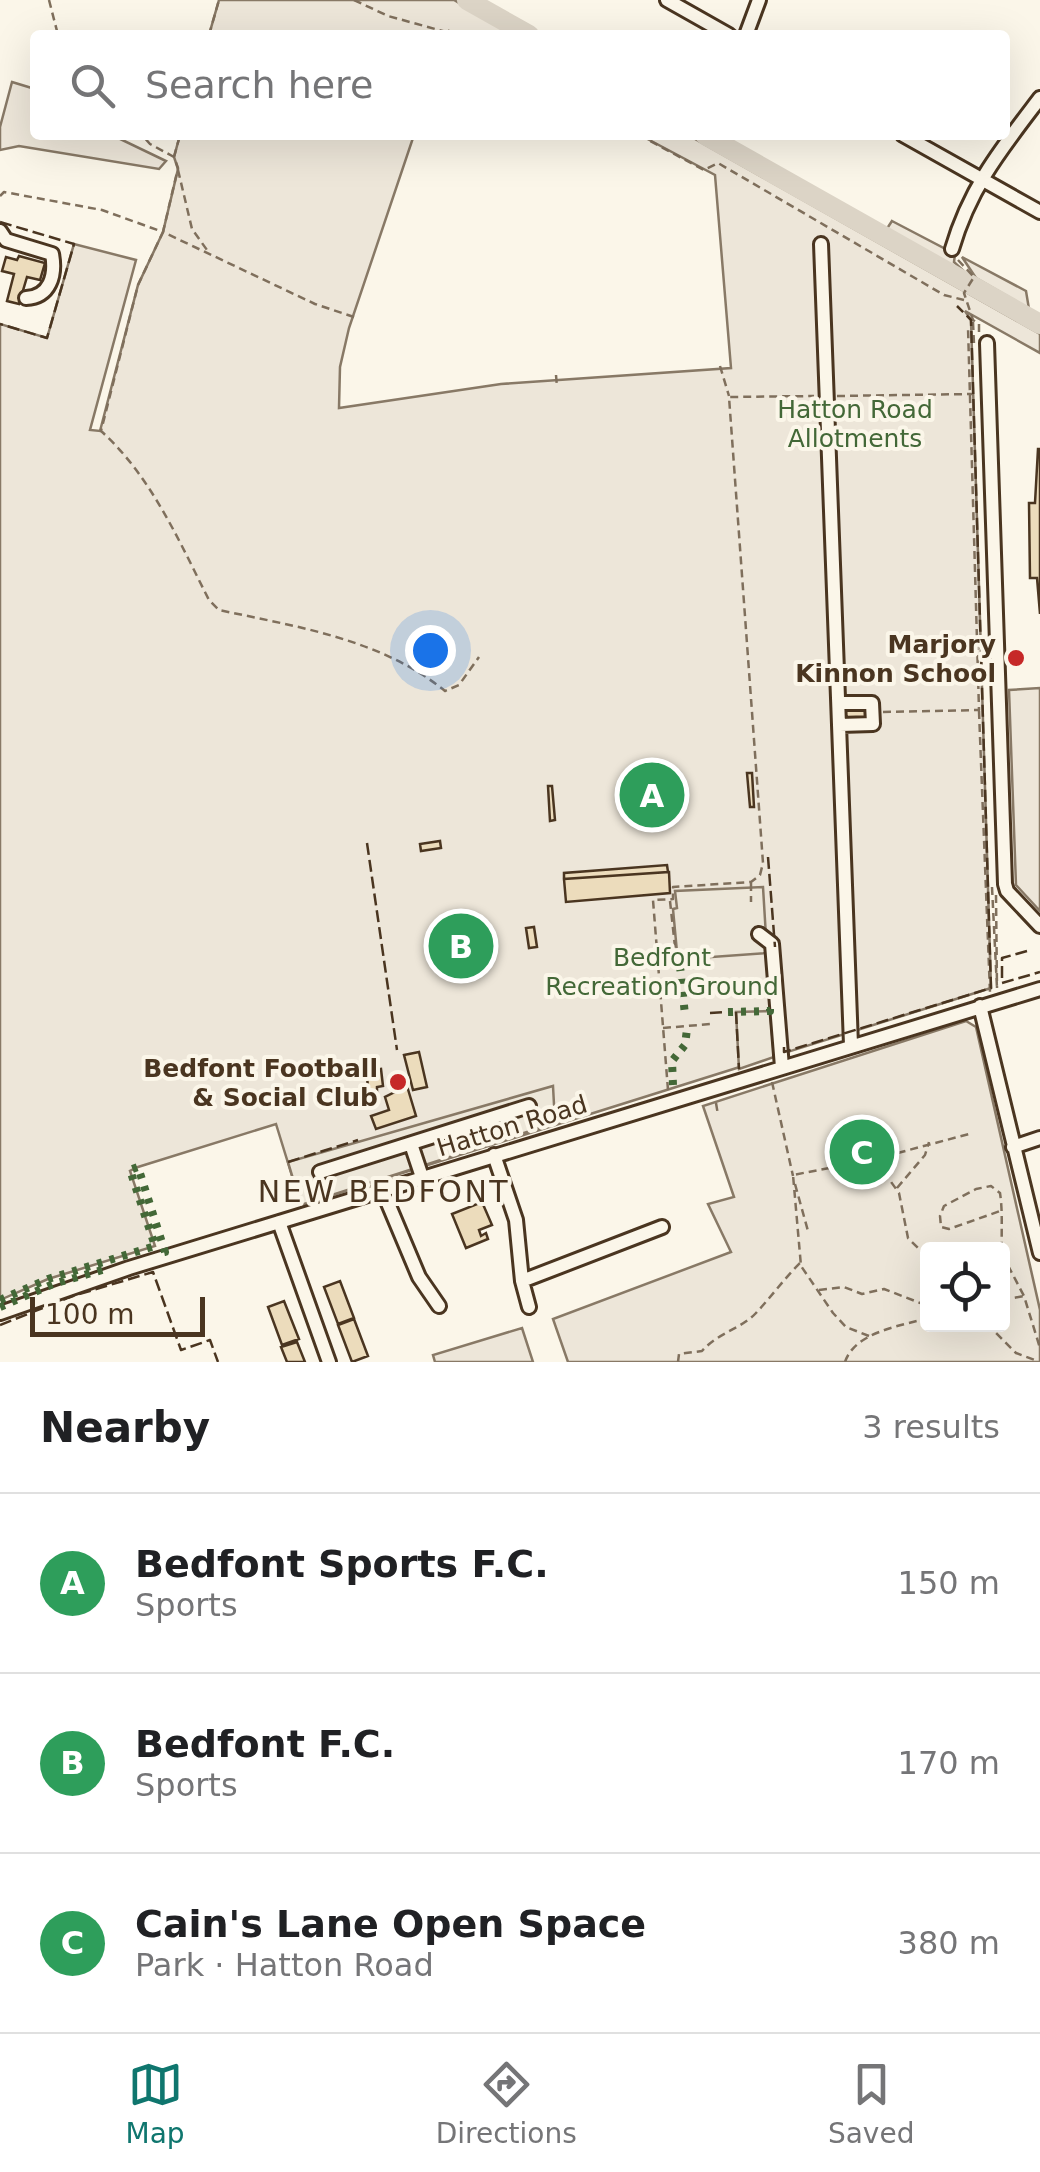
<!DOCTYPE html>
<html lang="en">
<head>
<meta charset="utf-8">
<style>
  :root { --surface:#fff; --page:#f6f6f6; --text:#202124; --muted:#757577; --line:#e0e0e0; --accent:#0f766e }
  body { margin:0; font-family:"DejaVu Sans",sans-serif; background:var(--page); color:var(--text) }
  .controls { position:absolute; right:30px; bottom:30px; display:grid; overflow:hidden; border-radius:10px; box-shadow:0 10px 40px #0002 }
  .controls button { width:90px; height:90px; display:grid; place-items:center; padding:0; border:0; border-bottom:2px solid var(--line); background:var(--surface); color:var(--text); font:50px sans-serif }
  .scale { position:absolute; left:30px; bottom:25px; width:175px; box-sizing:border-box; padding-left:10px; border:5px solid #4a3520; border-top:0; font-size:28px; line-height:35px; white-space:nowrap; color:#4a3520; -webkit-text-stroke:8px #fbf6e9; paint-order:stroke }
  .you { position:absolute; left:430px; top:650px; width:35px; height:35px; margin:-25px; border:8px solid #fff; border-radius:50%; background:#1a73e8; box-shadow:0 0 0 15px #1a73e833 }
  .badge { display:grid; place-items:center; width:65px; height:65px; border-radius:50%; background:var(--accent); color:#fff; font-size:32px; font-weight:700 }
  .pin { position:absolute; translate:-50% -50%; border:5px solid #fff; box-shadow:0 2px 10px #0006 }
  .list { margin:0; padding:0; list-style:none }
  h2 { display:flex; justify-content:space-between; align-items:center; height:130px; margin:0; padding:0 40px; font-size:42px }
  h2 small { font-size:32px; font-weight:400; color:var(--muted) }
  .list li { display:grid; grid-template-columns:65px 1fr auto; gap:30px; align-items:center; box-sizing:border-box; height:180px; padding:0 40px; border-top:2px solid var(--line) }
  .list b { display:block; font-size:38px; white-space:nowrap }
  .list p { margin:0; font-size:32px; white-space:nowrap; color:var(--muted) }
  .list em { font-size:32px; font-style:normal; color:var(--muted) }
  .icon { flex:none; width:55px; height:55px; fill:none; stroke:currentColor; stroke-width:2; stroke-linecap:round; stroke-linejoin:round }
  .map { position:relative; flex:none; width:1040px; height:1362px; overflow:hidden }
  .search { position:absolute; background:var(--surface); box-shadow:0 10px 40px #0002; left:30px; right:30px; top:30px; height:110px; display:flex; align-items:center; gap:25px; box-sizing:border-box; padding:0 35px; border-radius:10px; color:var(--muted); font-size:38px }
  .sheet { height:670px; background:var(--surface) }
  nav { display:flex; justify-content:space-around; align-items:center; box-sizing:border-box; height:140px; border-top:2px solid var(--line); background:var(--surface); font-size:28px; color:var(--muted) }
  nav a { display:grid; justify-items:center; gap:5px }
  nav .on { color:var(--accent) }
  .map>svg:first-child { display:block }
  .green { fill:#ede6d9; stroke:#887966; stroke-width:2.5; fill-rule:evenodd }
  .parking { fill:#ede7d9; stroke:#887966; stroke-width:2.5 }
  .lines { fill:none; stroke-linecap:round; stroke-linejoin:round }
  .river { stroke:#dcd4c6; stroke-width:20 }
  .building { fill:#ecdcbc; stroke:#4a3520; stroke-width:2.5 }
  .minor-casing { stroke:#4a3520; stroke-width:18 }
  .path { stroke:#7f6f5c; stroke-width:2.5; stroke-dasharray:8 5; stroke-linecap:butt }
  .minor { stroke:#fbf6e9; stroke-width:12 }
  .hedge { stroke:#436837; stroke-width:8; stroke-dasharray:5 8; stroke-linecap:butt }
  .fence { stroke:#4a3520; stroke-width:2.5; stroke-dasharray:12 5; stroke-linecap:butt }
  .poi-dot { fill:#c62828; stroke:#fbf6e9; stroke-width:4 }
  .labels { text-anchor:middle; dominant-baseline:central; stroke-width:8; stroke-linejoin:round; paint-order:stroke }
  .park-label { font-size:25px; fill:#436837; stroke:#fbf6e9 }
  .poi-label { font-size:25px; font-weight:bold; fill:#4a3520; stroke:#fbf6e9; text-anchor:end }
  .street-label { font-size:25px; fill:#4a3520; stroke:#fbf6e9 }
  .quarter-label { font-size:30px; letter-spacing:2.5px; fill:#4a3520; stroke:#fbf6e9 }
</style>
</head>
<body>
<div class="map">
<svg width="1040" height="1362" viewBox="0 0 1040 1362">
  <rect width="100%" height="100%" fill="#fbf6e9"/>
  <path class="green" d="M 219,0 L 454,0 L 513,35 L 457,35 L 449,31 L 447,35 L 209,35 Z
    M 12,82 L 35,89 L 35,135 L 112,135 L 166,161 L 159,169 L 19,146 L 0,150 L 0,127 Z
    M 180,135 L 414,135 L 349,328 L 340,367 L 339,408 L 501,384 L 731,368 L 715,175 L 640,135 L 688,135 L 1040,334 L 1040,353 L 965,311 L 971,320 L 991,988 L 301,1205 L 276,1124 L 138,1167 L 130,1171 L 155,1246 L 48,1279 L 0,1300 L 0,324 L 47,338 L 74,244 L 136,260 L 90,430 L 100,431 L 138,285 L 163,232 L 178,169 L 174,157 Z
    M 892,221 L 955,254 L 954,262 L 971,278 L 886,230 Z
    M 962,257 L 1026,291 L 1029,309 L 976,278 Z
    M 1040,688 L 1040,911 L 1016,885 L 1009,690 Z
    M 966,1021 L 976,1027 L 1040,1310 L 1040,1362 L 568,1362 L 553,1319 L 731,1252 L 708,1204 L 734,1197 L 703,1106 ZM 928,1250 L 1002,1250 L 1002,1324 L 928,1324 Z
    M 522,1328 L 533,1362 L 435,1362 L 433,1355 Z"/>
  <path class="parking" d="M 763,887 L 767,953 L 684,959 L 677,952 L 673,909 L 677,908 L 675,891 Z
    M 770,1011 L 774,1057 L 739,1069 L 736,1012 Z
    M 553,1086 L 555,1123 L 301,1205 L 288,1162 Z"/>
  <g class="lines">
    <path class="river" d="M 467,0 L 529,35
      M 705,135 L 1040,324"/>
  </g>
  <path class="building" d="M 19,256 L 45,263 L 40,280 L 27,277 L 19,304 L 7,301 L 14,274 L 2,271 L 6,257 L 17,260 Z
    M 1038,449 L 1040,449 L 1040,614 L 1037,578 L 1030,578 L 1029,503 L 1035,503 Z
    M 868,707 L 868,721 L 844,721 L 844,708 Z
    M 747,773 L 752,773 L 754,807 L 750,807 Z
    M 548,786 L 552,786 L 555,820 L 550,821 Z
    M 440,841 L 441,848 L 421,851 L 420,844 Z
    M 667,865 L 668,872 L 564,879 L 564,873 Z
    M 669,872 L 670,893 L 566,902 L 564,879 Z
    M 534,927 L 537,947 L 529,948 L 526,928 Z
    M 419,1052 L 427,1087 L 413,1090 L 404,1055 Z
    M 381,1069 L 383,1086 L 377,1087 L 377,1092 L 369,1093 L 366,1071 Z
    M 407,1086 L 416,1116 L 376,1129 L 371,1116 L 389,1110 L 385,1097 Z
    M 482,1202 L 492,1225 L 479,1230 L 481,1236 L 486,1233 L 488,1239 L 466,1248 L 452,1214 Z
    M 340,1281 L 354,1318 L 338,1324 L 324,1287 Z
    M 284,1301 L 299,1339 L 282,1345 L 268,1307 Z
    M 354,1319 L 368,1356 L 352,1362 L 338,1325 Z
    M 297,1342 L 305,1362 L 287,1362 L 281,1347 Z"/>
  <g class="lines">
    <defs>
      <path id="minor" d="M 667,0 L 729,35
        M 746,35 L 759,0
        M 903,135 L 1040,212
        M 0,231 L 6,240 L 52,254 C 56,275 50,297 26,298
        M 821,244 L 851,1045
        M 952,249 C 970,187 1002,148 1040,98
        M 987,343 L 1005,884 L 1007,891 L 1040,926
        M 840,703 L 872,703 L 873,724 L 840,725
        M 759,934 L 772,944 L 782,1067
        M 980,1006 L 1040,1253
        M 411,1144 L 422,1177
        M 1013,1147 L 1040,1138
        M 494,1155 L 516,1220 L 522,1281 L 529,1307
        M 320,1172 L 529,1106
        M 382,1189 L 419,1277 L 439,1306
        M 279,1222 L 329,1362
        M 522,1281 L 662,1227
        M 0,1313 L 129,1268 L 1040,989"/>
    </defs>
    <use href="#minor" class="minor-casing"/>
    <path class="path" d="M 49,0 L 58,35
      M 354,0 L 388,16 L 457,35
      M 209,35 L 219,0
      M 639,135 L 704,170 L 718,163 L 944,295 L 964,300
      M 174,157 L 180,135
      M 178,170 L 192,229 L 207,250
      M 0,196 L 4,192 L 102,210 L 163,232 L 178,168 L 174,157 L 150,144 L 142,135
      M 958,260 L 974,277 L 964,293 L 973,320 L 979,324 L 979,332
      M 354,317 L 315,304 L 163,232 L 138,285 L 101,431 C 151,476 179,541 209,600 L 219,610 C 298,627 381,639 445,691 L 459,685 L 479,657
      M 973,322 L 974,344
      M 720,366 L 729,396
      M 556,375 L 557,387
      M 837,396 L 974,394
      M 979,711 L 990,993
      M 883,712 L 979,710 L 968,327
      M 751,883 L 751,902
      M 992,887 L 997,988
      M 996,895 L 997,988
      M 670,901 L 676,956 L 692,971
      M 658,953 L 675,952
      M 663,1028 L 711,1024
      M 772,1082 L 793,1176
      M 668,1090 L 653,900 L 673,899 L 673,887 L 751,882 L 760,875 L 763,863 L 729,397 L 814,396
      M 716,1103 L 718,1115
      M 876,1161 L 899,1193 L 908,1238 L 928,1258
      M 795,1184 L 808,1231
      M 897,1188 L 925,1155 L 929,1142
      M 1002,1250 C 1001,1230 1003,1213 1000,1193 L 991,1186 L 976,1189 L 944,1206 L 940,1216 L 941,1227 L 949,1229 L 1003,1210
      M 1002,1254 L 1024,1296 L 1040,1348
      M 819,1290 L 844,1287 L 862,1294 L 884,1289 L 928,1306
      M 1002,1300 L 1024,1296
      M 987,1324 L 1016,1353 L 1035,1360
      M 869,1336 L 846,1327 L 833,1313 L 801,1266 L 793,1175 L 875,1159 L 969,1134
      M 678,1362 L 679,1354 L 702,1351 C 719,1332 741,1329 756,1313 C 771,1297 784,1279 800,1263
      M 845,1362 C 855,1332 900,1326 928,1318"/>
    <use href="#minor" class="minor"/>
    <path class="hedge" d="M 680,966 L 685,1015
      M 728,1012 L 770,1011 L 770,1003
      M 673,1085 L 672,1061 L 685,1045 L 687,1029
      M 0,1300 L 48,1279 L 155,1246 L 130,1170 L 138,1167 L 165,1252 L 160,1253
      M 0,1307 L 53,1284 L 109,1268"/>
    <path class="fence" d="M 0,222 L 74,244 L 47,338 L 0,324
      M 367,843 L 397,1050
      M 768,857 L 775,947
      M 1027,951 L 1002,958 L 1002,983 L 1040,972
      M 736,1012 L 739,1069
      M 710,1013 L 725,1012
      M 784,1047 L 784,1052 L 991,988 L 971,320 L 957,306
      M 288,1162 L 358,1140
      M 0,1325 L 73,1296 L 153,1272 L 181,1350 L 210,1340 L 218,1362"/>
  </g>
  <g class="poi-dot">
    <circle cx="1016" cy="658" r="10"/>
    <circle cx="398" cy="1082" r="10"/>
  </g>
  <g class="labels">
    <g class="park-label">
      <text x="855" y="409">Hatton Road<tspan x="855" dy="29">Allotments</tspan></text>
      <text x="662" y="957">Bedfont<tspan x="662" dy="29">Recreation Ground</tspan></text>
    </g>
    <g class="poi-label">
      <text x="996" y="644">Marjory<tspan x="996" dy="29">Kinnon School</tspan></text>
      <text x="378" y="1068">Bedfont Football<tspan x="378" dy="29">&amp; Social Club</tspan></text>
    </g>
    <g class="street-label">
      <text transform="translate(512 1126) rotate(-17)">Hatton Road</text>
    </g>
    <g class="quarter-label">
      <text x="384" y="1191">NEW BEDFONT</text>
    </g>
  </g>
</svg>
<div class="controls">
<button><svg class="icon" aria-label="locate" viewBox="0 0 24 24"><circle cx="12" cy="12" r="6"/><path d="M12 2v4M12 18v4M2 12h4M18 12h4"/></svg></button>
</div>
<div class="scale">100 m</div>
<div class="you"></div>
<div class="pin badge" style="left:652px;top:795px;background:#2e9e5b">A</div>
<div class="pin badge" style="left:461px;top:946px;background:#2e9e5b">B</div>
<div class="pin badge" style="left:862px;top:1152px;background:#2e9e5b">C</div>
<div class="search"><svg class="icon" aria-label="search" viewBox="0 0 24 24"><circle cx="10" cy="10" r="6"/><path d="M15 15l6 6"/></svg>Search here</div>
</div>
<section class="sheet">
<h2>Nearby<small>3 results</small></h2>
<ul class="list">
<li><span class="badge" style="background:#2e9e5b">A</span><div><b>Bedfont Sports F.C.</b><p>Sports</p></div><em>150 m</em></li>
<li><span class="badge" style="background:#2e9e5b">B</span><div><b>Bedfont F.C.</b><p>Sports</p></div><em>170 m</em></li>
<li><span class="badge" style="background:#2e9e5b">C</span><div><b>Cain's Lane Open Space</b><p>Park · Hatton Road</p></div><em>380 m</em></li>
</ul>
</section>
<nav>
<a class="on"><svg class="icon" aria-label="map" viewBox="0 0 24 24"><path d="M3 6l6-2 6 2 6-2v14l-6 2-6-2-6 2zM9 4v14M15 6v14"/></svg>Map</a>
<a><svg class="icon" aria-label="directions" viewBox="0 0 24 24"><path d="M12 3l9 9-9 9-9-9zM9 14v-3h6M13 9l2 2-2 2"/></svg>Directions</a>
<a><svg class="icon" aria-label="saved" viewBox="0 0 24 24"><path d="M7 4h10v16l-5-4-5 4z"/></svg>Saved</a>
</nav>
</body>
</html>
